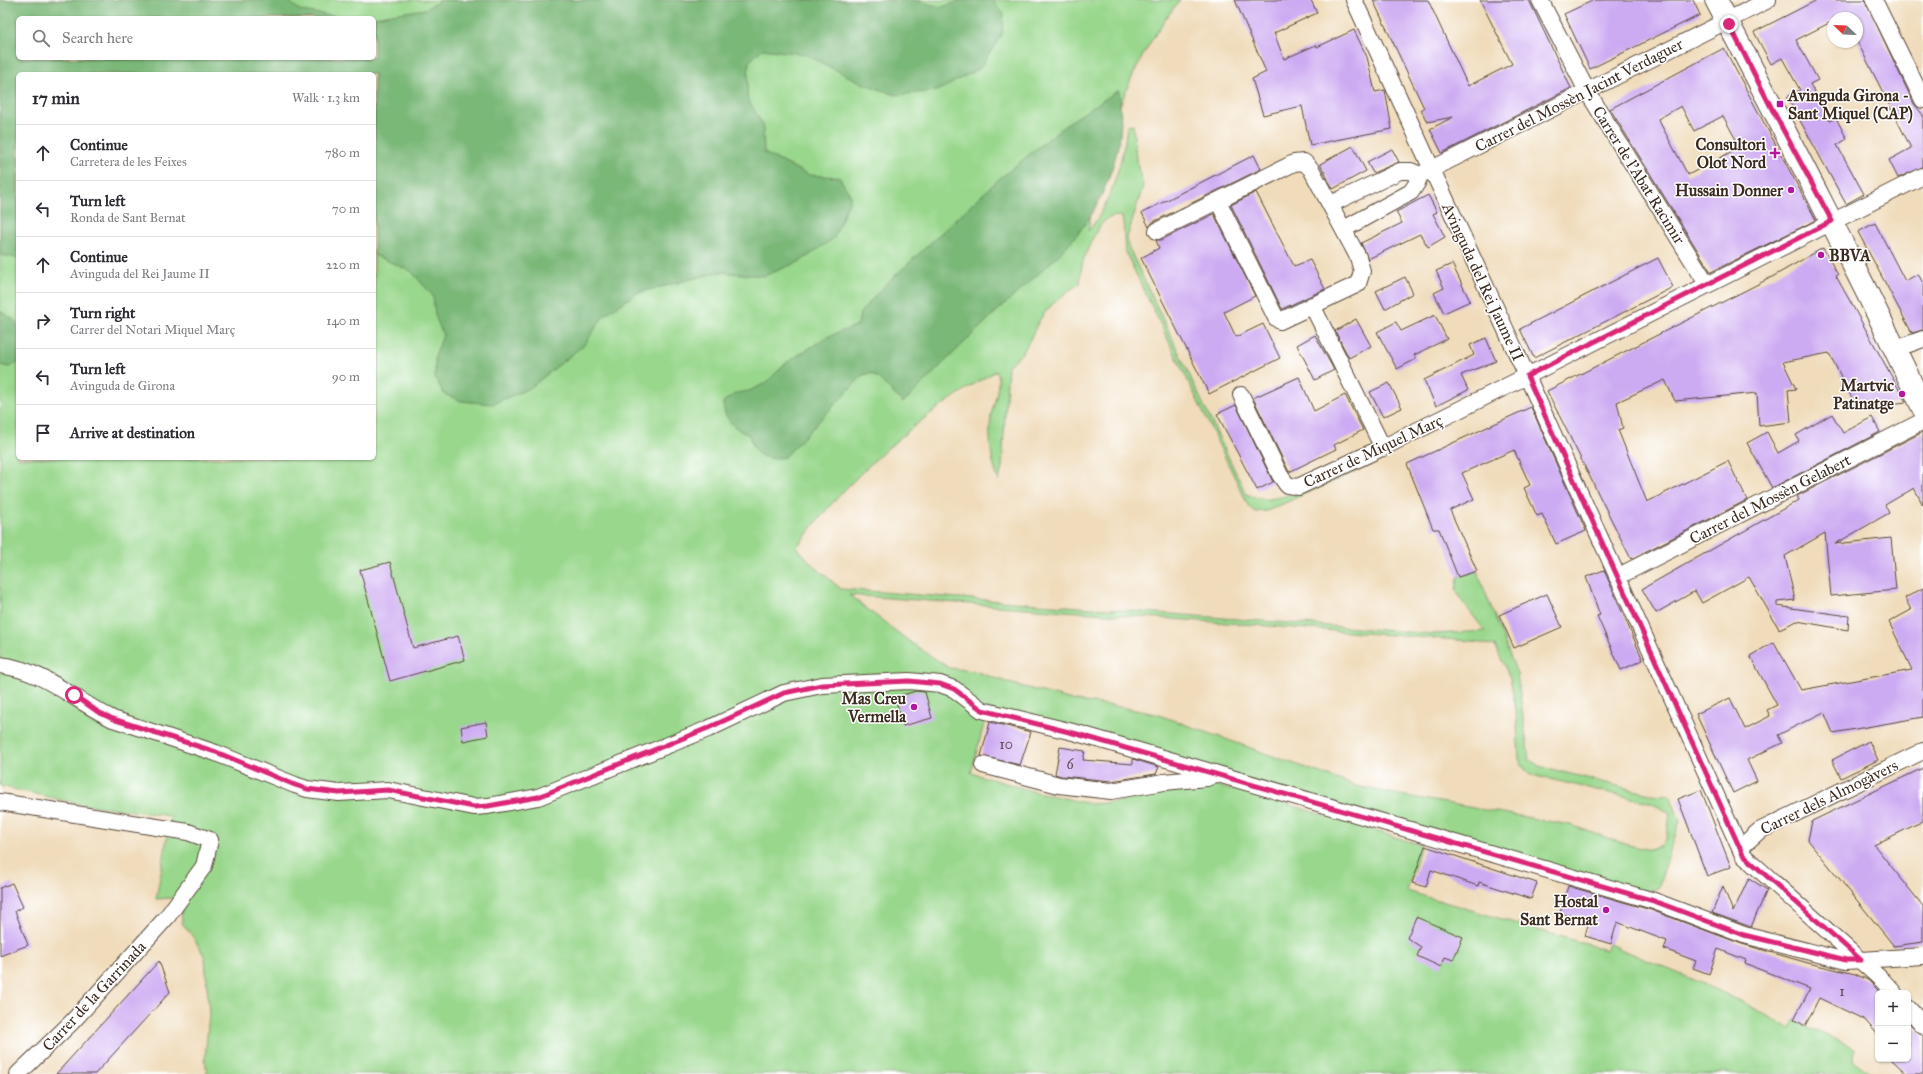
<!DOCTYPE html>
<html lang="en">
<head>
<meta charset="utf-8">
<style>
  :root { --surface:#fff; --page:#f2f2f3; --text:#2b2b33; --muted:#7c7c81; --line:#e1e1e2 }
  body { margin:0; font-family:"IM FELL Great Primer",serif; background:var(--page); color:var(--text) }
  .controls { position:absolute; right:12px; bottom:12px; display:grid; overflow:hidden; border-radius:6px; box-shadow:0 1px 3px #0004 }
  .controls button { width:36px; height:36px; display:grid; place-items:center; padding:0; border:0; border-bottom:1px solid var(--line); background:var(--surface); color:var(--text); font:20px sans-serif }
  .compass { position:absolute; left:1827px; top:12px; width:36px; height:36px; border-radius:50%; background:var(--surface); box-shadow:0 1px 3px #0004; rotate:293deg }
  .stop { position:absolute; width:12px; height:12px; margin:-9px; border:3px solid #db2777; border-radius:50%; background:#fff }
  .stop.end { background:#db2777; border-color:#fff; box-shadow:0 1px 4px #0008 }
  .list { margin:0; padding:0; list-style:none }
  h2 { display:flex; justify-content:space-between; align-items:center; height:52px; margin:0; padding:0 16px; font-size:17px }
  h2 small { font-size:13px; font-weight:400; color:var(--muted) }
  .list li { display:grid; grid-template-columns:26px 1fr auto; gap:12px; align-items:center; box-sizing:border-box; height:56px; padding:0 16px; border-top:1px solid var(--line) }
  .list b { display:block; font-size:15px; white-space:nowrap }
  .list p { margin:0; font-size:13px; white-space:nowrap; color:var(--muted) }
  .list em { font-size:13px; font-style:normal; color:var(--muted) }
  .icon { flex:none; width:22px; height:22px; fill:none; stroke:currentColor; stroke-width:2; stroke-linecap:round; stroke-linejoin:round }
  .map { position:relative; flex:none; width:1923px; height:1074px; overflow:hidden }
  .search { position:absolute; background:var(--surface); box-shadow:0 1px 3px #0004; left:16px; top:16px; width:360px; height:44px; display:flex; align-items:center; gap:10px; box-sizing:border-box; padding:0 14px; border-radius:6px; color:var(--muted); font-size:15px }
  .panel { position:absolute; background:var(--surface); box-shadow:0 1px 3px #0004; left:16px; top:72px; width:360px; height:388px; border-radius:6px }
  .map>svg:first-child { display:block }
  .green { fill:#99d78c; stroke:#6a8055; fill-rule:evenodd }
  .forest { fill:#7ab878; stroke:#5a714b }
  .building { fill:#cdabf2; fill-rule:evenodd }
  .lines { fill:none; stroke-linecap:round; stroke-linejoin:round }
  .street-casing { stroke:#564536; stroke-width:18 }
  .secondary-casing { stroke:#564536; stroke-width:24 }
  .street { stroke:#fff; stroke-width:16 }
  .secondary { stroke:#fff; stroke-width:22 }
  .route { stroke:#db2777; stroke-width:5 }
  .poi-dot { fill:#b5179e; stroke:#fff; stroke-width:1.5 }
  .labels { text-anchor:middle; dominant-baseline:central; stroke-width:3; stroke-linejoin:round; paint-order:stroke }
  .number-label { font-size:14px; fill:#604a53 }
  .street-label { font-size:16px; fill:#3b2a1e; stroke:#fff }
  .poi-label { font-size:16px; font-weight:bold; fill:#3b2a1e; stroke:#fff; text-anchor:end }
</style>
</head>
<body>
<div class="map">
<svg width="1923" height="1074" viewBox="0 0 1923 1074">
  <rect width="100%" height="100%" fill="#fff"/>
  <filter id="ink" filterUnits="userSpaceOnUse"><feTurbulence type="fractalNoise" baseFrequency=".025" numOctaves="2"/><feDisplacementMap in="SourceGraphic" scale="8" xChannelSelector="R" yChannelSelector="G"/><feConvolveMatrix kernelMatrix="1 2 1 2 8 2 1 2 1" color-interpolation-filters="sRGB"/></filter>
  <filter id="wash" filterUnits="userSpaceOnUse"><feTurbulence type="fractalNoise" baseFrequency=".012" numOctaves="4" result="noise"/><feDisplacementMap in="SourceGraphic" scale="16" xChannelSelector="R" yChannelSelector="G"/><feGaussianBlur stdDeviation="0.9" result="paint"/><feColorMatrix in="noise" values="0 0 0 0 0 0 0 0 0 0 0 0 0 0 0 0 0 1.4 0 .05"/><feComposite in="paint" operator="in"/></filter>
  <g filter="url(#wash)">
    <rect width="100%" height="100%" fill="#f0dcbb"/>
    <path class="green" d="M 0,0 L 1180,0 C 1126,66 1101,148 1088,231 C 1110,207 1124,157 1127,125 L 1133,124 L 1136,159 L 1143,186 L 1127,238 L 1128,246 L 1246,494 C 1254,497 1262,500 1270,499 C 1303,494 1340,476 1372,464 L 1267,511 L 1255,512 L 1249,507 L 1125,251 C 1123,240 1125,228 1122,217 C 1102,210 1091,242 1085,256 C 1081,263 1081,276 1080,284 C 1065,292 1048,306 1039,321 C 1029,339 1027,353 1008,365 L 1002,467 L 999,481 C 991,463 988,437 991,417 C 993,402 1002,386 996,371 C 919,415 849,476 797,547 L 812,564 L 841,589 L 1434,634 L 1485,631 L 1461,600 L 1456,590 L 1458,577 L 1477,571 L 1517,674 L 1529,759 L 1539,766 L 1650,794 L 1670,795 L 1680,821 L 1658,888 L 1641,893 L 988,709 L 971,773 L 1032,791 L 1091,804 L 1116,802 L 1198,784 L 1212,784 L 1228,789 L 1235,788 L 1421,845 L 1407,891 L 1606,950 L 1609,944 C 1669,971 1731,991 1787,1028 L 1790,1029 L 1794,1020 L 1854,1048 L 1853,1060 L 1871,1074 L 207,1074 L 205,1059 L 209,1014 L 205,957 L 193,937 L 182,923 L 181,905 L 172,898 L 156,899 L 171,816 L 80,804 L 0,786 ZM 18,18 L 374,18 L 374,58 L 18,58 ZM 18,74 L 374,74 L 374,458 L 18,458 ZM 849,595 L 1471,641 L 1495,646 L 1510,678 L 1516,710 L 1519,759 L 1526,771 L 1536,776 L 1649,802 L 1670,813 L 1666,839 L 1660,846 L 1651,850 L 1628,845 L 1570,825 L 1400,795 L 1356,786 L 1156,714 L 1115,706 L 1076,701 L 1013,684 L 974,671 L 949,668 L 910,642 Z"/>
    <path class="forest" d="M 0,0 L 287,0 L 301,11 L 348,18 L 18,18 L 18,58 L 374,58 L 374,18 L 367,18 L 425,9 L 442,0 L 913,0 L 942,7 L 963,0 L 992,0 L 1004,14 L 1002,34 L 980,68 L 937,91 L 896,95 L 864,84 L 804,54 L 762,49 L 749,62 L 747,98 L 763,125 L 764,153 L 809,175 L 839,177 L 851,196 L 834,238 L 801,261 L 764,276 L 719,272 L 637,293 L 604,315 L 585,344 L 530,388 L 492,404 L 461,401 L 444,394 L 435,377 L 435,357 L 443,335 L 435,315 L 433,296 L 411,271 L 374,255 L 374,74 L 18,74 L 18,258 L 0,255 Z
      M 1119,90 C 1120,105 1122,121 1120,135 C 1115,169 1100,205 1079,232 C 1055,262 1024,286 996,312 C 964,342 934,373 903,403 L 878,378 L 871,373 L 863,375 L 785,457 C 762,461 756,456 749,435 C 735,429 723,419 723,402 L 736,393 L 749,391 L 766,383 L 786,363 L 827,337 L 858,325 L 860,313 L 881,289 L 999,179 L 1068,123 Z
      M 0,311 L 14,320 L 18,328 L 18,363 L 9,367 L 0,365 Z"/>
    <g id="blocks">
      <path class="building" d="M 1235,0 L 1311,0 L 1317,13 L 1274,33 L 1284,59 L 1316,45 L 1317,47 L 1354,30 L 1367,57 L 1375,92 L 1385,90 L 1392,129 L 1310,145 L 1302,106 L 1263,115 L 1252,79 L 1266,72 Z
        M 1373,0 L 1428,0 L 1468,86 L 1512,64 L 1480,0 L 1529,0 L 1571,88 L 1442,153 L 1430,129 L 1453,117 L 1427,122 L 1421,110 L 1424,108 Z
        M 1594,0 L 1693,0 L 1700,15 L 1590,69 L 1564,14 Z
        M 1817,0 L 1865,0 L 1914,104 L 1923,115 L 1923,167 L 1898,178 L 1889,160 L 1911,148 L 1857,41 L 1857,18 L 1833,18 L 1833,21 L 1796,40 L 1818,80 L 1810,84 L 1830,121 L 1836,118 L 1847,139 L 1837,145 L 1864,194 L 1846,204 L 1787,97 L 1800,90 L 1782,58 L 1771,64 L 1754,32 Z
        M 1724,48 L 1816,220 L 1711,272 L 1610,109 ZM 1681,106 L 1694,131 L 1723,116 L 1740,147 L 1688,175 L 1658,119 Z
        M 1353,146 L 1366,171 L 1333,189 L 1320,164 Z
        M 1392,149 L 1399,162 L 1373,173 L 1367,162 Z
        M 1254,155 L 1261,169 L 1153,222 L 1149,227 L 1142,213 Z
        M 1256,192 L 1294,266 L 1310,260 L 1325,289 L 1282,309 L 1231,205 Z
        M 1428,195 L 1437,212 L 1433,214 L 1445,237 L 1428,247 L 1420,234 L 1368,259 L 1361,243 L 1402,223 L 1396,212 Z
        M 1214,214 L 1255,296 L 1224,312 L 1236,337 L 1263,324 L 1280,358 L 1209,394 L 1141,258 L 1159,248 L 1156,240 L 1161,240 Z
        M 1875,223 L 1905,281 L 1918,274 L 1923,283 L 1923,330 L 1912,333 L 1858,232 Z
        M 1823,248 L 1838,275 L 1836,276 L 1906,402 L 1857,408 L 1829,353 L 1783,362 L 1796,389 L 1788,390 L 1791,422 L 1759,426 L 1757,393 L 1675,401 L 1665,380 L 1617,402 L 1623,428 L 1618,430 L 1647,502 L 1728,461 L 1747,500 L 1631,559 L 1547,391 L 1772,277 Z
        M 1658,258 L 1673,287 L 1534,358 L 1520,329 Z
        M 1452,264 L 1470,301 L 1444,313 L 1434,293 L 1444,288 L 1436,271 Z
        M 1405,277 L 1413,293 L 1385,309 L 1376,291 Z
        M 1435,315 L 1447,339 L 1414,355 L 1416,359 L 1397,369 L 1377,332 L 1396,322 L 1401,331 Z
        M 1356,319 L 1371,346 L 1349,358 L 1335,331 Z
        M 1315,335 L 1334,370 L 1315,380 L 1297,345 Z
        M 1486,338 L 1496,361 L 1461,375 L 1468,390 L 1436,406 L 1424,380 L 1474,355 L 1470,345 Z
        M 1299,377 L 1314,411 L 1345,395 L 1363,430 L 1334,445 L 1336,449 L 1289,472 L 1253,398 Z
        M 1389,383 L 1402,408 L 1383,417 L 1370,392 Z
        M 1236,405 L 1273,482 L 1257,490 L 1217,414 Z
        M 1531,407 L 1586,531 L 1556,544 L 1542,514 L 1537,516 L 1524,488 L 1530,485 L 1514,450 L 1462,473 L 1474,499 L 1450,510 L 1477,571 L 1458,577 L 1439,529 L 1433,529 L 1407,464 Z
        M 1832,414 L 1843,433 L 1872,417 L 1880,432 L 1772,488 L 1747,443 L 1767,432 L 1778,453 L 1799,441 L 1796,435 Z
        M 1923,432 L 1923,505 L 1914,488 L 1885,505 L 1889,513 L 1835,544 L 1891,538 L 1896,590 L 1831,596 L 1825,533 L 1785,556 L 1795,600 L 1777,602 L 1777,606 L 1849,616 L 1848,630 L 1797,621 L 1779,629 L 1749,577 L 1702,603 L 1695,591 L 1656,613 L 1642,589 L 1799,500 L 1797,496 Z
        M 390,562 L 413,648 L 458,636 L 465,660 L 390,681 L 360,570 Z
        M 1604,570 L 1643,660 L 1621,670 L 1597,616 L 1600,615 L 1586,577 Z
        M 1923,588 L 1923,717 L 1833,733 L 1824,712 L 1778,735 L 1782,743 L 1747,760 L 1757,781 L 1733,793 L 1696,714 L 1730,698 L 1745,729 L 1770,716 L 1767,710 L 1777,705 L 1750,656 L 1774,642 L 1801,690 L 1912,670 L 1889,622 L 1911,610 L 1905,598 Z
        M 1547,594 L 1562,627 L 1514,648 L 1499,615 Z
        M 916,691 L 925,692 L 932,718 L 903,726 L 895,697 Z
        M 486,722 L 488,736 L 463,741 L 461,727 Z
        M 990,722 L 1031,732 L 1020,765 L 981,756 Z
        M 1869,741 L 1878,760 L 1841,778 L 1832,760 Z
        M 1060,747 L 1085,751 L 1083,760 L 1133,764 L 1133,759 L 1159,767 L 1156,774 L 1111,781 L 1061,776 L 1055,774 Z
        M 1923,768 L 1923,821 L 1874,845 L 1923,906 L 1923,942 L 1894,946 L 1808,840 L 1812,821 Z
        M 1701,790 L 1731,867 L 1707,876 L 1678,799 Z
        M 1425,846 L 1537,883 L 1531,899 L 1479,882 L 1478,886 L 1431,870 L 1426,887 L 1412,883 Z
        M 1749,878 L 1767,890 L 1751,927 L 1712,913 L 1723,886 L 1733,912 Z
        M 12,883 L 23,907 L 15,911 L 28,945 L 0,956 L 0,888 Z
        M 1568,886 L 1651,910 L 1742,944 L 1808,963 L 1855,974 L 1868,980 L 1878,990 L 1878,1035 L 1865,1020 L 1819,998 L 1805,1026 L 1794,1019 L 1810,989 L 1756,968 L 1745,963 L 1746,960 L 1718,949 L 1709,974 L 1693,968 L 1696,961 L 1664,949 L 1667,941 L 1617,922 L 1611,944 L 1585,936 L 1589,921 L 1560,913 Z
        M 1416,917 L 1463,937 L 1453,960 L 1445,957 L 1441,967 L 1417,956 L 1421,947 L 1407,938 Z
        M 159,961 L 170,992 L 95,1074 L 56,1074 Z
        M 1908,1022 L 1923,1036 L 1923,1074 L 1907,1074 L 1891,1059 L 1908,1059 Z"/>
    </g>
  </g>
  <g filter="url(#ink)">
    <use href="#blocks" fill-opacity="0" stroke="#564536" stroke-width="1"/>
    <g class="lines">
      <defs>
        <path id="street" d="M 1354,0 L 1527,376 L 1743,855 L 1882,980 L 1894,993
          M 1540,0 L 1587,91 L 1707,284
          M 1874,0 L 1923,100
          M 1331,204 L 1400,171 L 1411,171 L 1420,175 L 1768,0
          M 1344,229 L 1411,192 L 1417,183 L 1420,175
          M 1157,231 L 1294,163 L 1304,162 L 1311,169 L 1358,257 L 1362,271 L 1358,284 L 1280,321 L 1276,318 L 1218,201
          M 1312,305 L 1383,448
          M 1895,349 L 1923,339
          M 1241,395 L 1280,475 L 1287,485 L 1298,487 L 1390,444 L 1517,381 L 1923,176
          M 1617,577 L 1923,421
          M 0,665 C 46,671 73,700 113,719 L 216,753 L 295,785 L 307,789 L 339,793 L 388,790 L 474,807 L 488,806 L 538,797 L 708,729 L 784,693 L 822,685 L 909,681 L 940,684 L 954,689 L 982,710 L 1077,733 L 1654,901 L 1744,935 L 1846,961 L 1923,956
          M 983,765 L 1059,785 L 1111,791 L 1164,782 L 1207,778 L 1215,774
          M 0,802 L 188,832 L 210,840 L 204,866 L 167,917 L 72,1022 L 18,1074
          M 1740,848 L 1759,831 L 1923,751
          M 1908,1008 L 1923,1025"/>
        <path id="secondary" d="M 1716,0 C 1787,135 1858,270 1923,408"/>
      </defs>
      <use href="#street" class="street-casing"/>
      <use href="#secondary" class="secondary-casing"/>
      <use href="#street" class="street"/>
      <use href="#secondary" class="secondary"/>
    </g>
  </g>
  <g class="lines" filter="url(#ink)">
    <path class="route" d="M 74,695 L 98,712 L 113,719 L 216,752 L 295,785 L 307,789 L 339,793 L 388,790 L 474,807 L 488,806 L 538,797 L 708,728 L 784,693 L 822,685 L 909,681 L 940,684 L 954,689 L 982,710 L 1077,734 L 1654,901 L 1744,935 L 1846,960 L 1861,960 L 1743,855 L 1527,376 L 1832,221 L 1772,109 L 1729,24"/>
  </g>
  <g class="poi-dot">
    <rect x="1776" y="100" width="8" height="8" rx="2"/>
    <path d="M1773 147h4v4h4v4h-4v4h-4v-4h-4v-4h4z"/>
    <circle cx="1791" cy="190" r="4"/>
    <circle cx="1821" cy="255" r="4"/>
    <circle cx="1902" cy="394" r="4"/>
    <circle cx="914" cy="707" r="4"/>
    <circle cx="1606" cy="910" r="4"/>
  </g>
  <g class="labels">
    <g class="number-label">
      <text x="1006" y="744">10</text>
      <text x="1070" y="764">6</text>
      <text x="1842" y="991">1</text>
    </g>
    <g class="street-label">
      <text transform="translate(1579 95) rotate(-27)">Carrer del Mossèn Jacint Verdaguer</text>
      <text transform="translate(1639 175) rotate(58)">Carrer de l'Abat Racimir</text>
      <text transform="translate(1483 282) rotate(65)">Avinguda del Rei Jaume II</text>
      <text transform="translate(1373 451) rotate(-25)">Carrer de Miquel Març</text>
      <text transform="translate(1770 499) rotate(-27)">Carrer del Mossèn Gelabert</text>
      <text transform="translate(1829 797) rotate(-26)">Carrer dels Almogàvers</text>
      <text transform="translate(94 996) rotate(-47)">Carrer de la Garrinada</text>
    </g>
    <g class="poi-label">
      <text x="1788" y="95" text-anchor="start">Avinguda Girona -<tspan x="1788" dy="18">Sant Miquel (CAP)</tspan></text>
      <text x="1766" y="144">Consultori<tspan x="1766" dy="18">Olot Nord</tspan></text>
      <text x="1783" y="190">Hussain Donner</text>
      <text x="1829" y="255" text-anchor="start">BBVA</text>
      <text x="1894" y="385">Martvic<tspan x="1894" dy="18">Patinatge</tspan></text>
      <text x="906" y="698">Mas Creu<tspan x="906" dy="18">Vermella</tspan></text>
      <text x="1598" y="901">Hostal<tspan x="1598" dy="18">Sant Bernat</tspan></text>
    </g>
  </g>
</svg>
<div class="controls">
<button>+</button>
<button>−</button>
</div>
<svg class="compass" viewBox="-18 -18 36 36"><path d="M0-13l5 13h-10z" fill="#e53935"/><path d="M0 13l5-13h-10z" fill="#7c7c81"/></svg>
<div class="stop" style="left:74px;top:695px"></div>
<div class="stop end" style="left:1729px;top:24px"></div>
<div class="search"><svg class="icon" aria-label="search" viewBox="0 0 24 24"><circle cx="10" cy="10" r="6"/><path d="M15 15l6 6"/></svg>Search here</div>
<section class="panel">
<h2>17 min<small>Walk · 1.3 km</small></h2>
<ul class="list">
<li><svg class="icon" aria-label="ahead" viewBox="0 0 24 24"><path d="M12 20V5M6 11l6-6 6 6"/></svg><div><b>Continue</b><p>Carretera de les Feixes</p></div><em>780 m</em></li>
<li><svg class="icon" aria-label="left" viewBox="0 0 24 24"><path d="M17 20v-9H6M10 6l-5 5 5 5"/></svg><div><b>Turn left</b><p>Ronda de Sant Bernat</p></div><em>70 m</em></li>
<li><svg class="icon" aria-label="ahead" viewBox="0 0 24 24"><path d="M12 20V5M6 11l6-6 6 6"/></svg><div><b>Continue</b><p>Avinguda del Rei Jaume II</p></div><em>220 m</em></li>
<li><svg class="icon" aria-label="right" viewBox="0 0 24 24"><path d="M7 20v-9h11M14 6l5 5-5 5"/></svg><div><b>Turn right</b><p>Carrer del Notari Miquel Març</p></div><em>140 m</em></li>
<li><svg class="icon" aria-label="left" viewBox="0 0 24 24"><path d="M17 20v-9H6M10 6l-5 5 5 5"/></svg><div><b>Turn left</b><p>Avinguda de Girona</p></div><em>90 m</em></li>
<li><svg class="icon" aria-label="arrive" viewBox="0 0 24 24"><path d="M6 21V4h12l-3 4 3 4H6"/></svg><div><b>Arrive at destination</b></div></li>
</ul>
</section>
</div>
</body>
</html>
